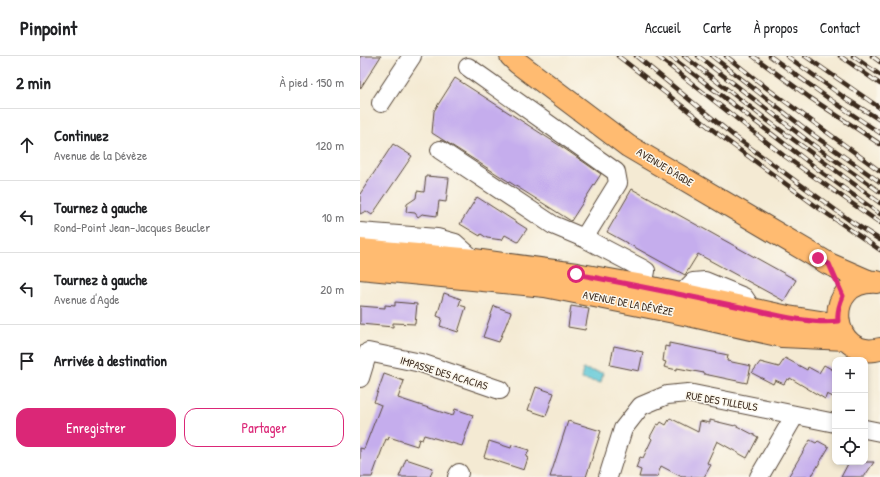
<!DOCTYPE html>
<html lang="fr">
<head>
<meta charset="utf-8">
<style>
  :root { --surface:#fff; --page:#f2f2f2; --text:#202124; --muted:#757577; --line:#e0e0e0; --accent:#db2777 }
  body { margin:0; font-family:"Patrick Hand",sans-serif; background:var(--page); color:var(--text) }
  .controls { position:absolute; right:12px; bottom:12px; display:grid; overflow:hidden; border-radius:8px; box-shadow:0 2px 6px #0003 }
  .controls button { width:36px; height:36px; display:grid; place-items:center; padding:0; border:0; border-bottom:1px solid var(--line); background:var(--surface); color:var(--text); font:20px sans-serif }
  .stop { position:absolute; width:12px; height:12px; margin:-9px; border:3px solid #db2777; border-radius:50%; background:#fff }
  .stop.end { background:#db2777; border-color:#fff; box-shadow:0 1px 4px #0008 }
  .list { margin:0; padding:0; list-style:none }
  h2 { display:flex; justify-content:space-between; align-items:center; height:52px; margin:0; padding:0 16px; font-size:17px }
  h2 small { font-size:13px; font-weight:400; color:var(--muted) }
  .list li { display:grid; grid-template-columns:26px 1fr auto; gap:12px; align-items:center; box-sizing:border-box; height:72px; padding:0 16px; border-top:1px solid var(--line) }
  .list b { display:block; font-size:15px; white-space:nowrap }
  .list p { margin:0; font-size:13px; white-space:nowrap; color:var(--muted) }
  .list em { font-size:13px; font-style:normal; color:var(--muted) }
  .actions { display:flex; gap:8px; padding:12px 16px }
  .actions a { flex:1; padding:9px 0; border:1px solid var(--accent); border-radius:12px; text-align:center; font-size:14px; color:var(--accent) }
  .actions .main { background:var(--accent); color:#fff }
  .icon { flex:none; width:22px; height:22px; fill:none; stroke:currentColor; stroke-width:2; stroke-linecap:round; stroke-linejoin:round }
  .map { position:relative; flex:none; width:520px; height:421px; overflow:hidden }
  header { display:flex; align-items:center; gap:24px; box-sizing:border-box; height:56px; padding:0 20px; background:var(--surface); border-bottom:1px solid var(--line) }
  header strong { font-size:19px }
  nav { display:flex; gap:22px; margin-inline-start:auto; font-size:14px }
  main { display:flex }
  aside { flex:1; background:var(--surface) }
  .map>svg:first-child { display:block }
  .water { fill:#5dc8d7; stroke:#4c797a }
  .building { fill:#c5aded }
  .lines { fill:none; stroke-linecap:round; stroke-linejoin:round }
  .minor-casing { stroke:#574739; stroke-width:20 }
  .major-casing { stroke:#574739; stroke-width:24 }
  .minor { stroke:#fff; stroke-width:18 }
  .major { stroke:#ffbb71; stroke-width:22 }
  .rail-casing { stroke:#3b2a1e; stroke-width:4.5 }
  .rail { stroke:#fbf7ec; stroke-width:3; stroke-dasharray:9; stroke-linecap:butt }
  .route { stroke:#db2777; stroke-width:5 }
  .labels { text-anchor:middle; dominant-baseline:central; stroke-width:3; stroke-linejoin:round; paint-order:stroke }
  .street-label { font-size:11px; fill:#3b2a1e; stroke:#fbf7ec }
</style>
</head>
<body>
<header>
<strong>Pinpoint</strong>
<nav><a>Accueil</a><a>Carte</a><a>À propos</a><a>Contact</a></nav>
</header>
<main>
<aside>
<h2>2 min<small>À pied · 150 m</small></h2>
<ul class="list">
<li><svg class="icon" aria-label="ahead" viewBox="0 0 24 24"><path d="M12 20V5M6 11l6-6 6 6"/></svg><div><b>Continuez</b><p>Avenue de la Dévèze</p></div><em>120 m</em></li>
<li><svg class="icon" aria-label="left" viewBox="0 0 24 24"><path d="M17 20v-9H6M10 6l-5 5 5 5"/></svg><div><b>Tournez à gauche</b><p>Rond-Point Jean-Jacques Beucler</p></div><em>10 m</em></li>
<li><svg class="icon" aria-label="left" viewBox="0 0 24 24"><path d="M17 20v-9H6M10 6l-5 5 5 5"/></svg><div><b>Tournez à gauche</b><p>Avenue d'Agde</p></div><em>20 m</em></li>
<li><svg class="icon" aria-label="arrive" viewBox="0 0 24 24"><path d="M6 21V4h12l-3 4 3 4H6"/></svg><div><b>Arrivée à destination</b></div></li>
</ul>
<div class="actions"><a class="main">Enregistrer</a><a>Partager</a></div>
</aside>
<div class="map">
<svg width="520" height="421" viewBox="0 0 520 421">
  <rect width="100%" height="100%" fill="#fbf7ec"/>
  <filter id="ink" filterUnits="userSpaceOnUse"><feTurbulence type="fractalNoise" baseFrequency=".025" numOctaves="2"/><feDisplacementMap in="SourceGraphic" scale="8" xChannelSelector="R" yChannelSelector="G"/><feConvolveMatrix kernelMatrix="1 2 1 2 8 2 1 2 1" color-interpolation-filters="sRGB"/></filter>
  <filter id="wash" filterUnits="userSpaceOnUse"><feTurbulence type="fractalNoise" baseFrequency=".012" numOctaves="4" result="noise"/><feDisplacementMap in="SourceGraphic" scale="16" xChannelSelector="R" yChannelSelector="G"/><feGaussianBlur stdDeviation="0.9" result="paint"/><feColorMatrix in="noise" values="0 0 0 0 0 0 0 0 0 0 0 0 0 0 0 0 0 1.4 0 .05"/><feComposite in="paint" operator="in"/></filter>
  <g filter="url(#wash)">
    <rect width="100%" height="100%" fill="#f4ead3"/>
    <path class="water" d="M 223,313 L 243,317 L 241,327 L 221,323 Z"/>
    <g id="blocks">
      <path class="building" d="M 0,0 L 21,0 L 0,33 Z
        M 95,22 L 202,91 L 241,118 L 211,165 L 72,77 L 74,55 Z
        M 33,88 L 52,100 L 12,159 L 6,155 L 0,158 L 0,138 Z
        M 66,120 L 89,122 L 86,146 L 79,145 L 77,160 L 62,158 L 58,161 L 55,157 L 46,156 L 47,148 L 56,142 L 57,135 L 64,136 Z
        M 272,133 L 436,224 L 424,245 L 338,198 L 325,219 L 247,176 Z
        M 117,141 L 167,173 L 158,186 L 145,179 L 142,184 L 127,182 L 121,178 L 120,180 L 100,168 Z
        M 84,237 L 101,243 L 99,249 L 106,251 L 98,276 L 80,270 L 82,262 L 77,260 Z
        M 35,246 L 57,248 L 55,268 L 33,267 L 33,271 L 0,268 L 0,250 L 25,252 L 25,249 L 35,250 Z
        M 134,250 L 151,256 L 139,286 L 123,281 Z
        M 211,250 L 229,253 L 225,274 L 208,271 Z
        M 309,287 L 368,299 L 367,305 L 391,310 L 387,327 L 344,318 L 344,317 L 317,312 L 317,314 L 304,311 L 306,306 L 303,305 L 305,290 L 309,291 Z
        M 254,290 L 283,296 L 279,315 L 250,309 Z
        M 425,302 L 447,314 L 448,311 L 459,317 L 464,309 L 475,315 L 475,342 L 467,338 L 465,343 L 430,322 L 429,324 L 427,323 L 424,328 L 415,324 L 413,328 L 392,317 L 400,306 L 419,311 Z
        M 24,318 L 44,325 L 38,342 L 93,360 L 95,353 L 113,359 L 102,390 L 64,379 L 62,384 L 59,383 L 57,390 L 29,381 L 28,384 L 26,383 L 12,421 L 0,421 L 0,392 L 4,393 L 21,349 L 14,346 Z
        M 176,331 L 194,337 L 186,360 L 168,354 Z
        M 310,362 L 338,376 L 340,365 L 350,367 L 350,364 L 375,370 L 375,369 L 398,381 L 387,402 L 357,385 L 347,407 L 351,409 L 344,421 L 322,421 L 301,410 L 297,421 L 279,421 L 281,414 L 276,412 L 280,401 L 283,402 L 292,383 L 290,381 L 297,368 L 299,369 L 301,366 L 306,369 Z
        M 208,365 L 241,375 L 226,421 L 190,421 Z
        M 450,384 L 456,387 L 458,385 L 469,391 L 453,418 L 452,418 L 450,421 L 428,421 Z
        M 129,385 L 151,392 L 152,389 L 169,394 L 166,401 L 168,402 L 164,414 L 124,401 Z
        M 46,403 L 73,412 L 70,421 L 39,421 Z
        M 489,406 L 514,406 L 504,421 L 481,421 Z"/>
    </g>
  </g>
  <g filter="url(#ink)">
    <use href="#blocks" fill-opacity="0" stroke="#574739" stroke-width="1"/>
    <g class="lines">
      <defs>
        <path id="minor" d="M 108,11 L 256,116 L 258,127 L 224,182
          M 21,47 L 52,0
          M 80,94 L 193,169 L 224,182 L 283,213 L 286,215 L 283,230
          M 0,176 L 77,182 L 95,187 L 114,204
          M 322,239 L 327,232 L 333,226 L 345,225 L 384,241 L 392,253
          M 0,322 L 8,296 L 61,307 L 140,334
          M 505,373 L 520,376
          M 97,421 L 99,417
          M 248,421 L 263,373 L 281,350 L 307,339 L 328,337 L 475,367
          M 399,421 L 435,359"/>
        <path id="major" d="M 151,0 L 158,7 L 268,90 L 469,208 L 508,225
          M 0,194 L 114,204 L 216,218 L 283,230 L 428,261 L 467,267 L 478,265
          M 0,212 L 185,230 L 324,258 L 422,280 L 486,283
          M 517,226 C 460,222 470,306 520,293"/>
      </defs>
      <use href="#minor" class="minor-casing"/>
      <use href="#major" class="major-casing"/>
      <use href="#minor" class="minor"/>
      <use href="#major" class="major"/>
      <defs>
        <path id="rail" d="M 258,0 L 358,78 L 460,153 L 520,194
          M 276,0 L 374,80 L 492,166 L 520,184
          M 297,0 L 423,99 L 520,167
          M 310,0 L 464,118 L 520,158
          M 324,0 L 412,68 L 520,147
          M 338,0 L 452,88 L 520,136
          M 352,0 L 452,78 L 520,126
          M 366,0 L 408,33 L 520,115
          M 393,0 L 449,41 L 520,88
          M 410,0 L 468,42 L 520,77
          M 427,0 L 485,42 L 520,64
          M 445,0 L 520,52
          M 480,0 L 520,28
          M 493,0 L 520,19
          M 512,0 L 520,6"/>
      </defs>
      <use href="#rail" class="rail-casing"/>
      <use href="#rail" class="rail"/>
    </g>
  </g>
  <g class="lines" filter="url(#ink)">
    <path class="route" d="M 216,218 C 269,228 323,239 376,250 C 405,256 449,269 478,265 C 477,256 479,249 483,240 L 469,208 L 458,202"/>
  </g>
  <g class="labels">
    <g class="street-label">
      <text transform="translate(305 111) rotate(31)">AVENUE D'AGDE</text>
      <text transform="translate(268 247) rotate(11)">AVENUE DE LA DÉVÈZE</text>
      <text transform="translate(84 317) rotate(17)">IMPASSE DES ACACIAS</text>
      <text transform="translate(362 345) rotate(10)">RUE DES TILLEULS</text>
    </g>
  </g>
</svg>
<div class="controls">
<button>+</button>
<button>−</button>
<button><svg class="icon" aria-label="locate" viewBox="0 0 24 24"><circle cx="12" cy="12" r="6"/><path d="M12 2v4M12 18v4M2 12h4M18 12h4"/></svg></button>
</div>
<div class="stop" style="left:216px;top:218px"></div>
<div class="stop end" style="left:458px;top:202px"></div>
</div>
</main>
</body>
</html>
